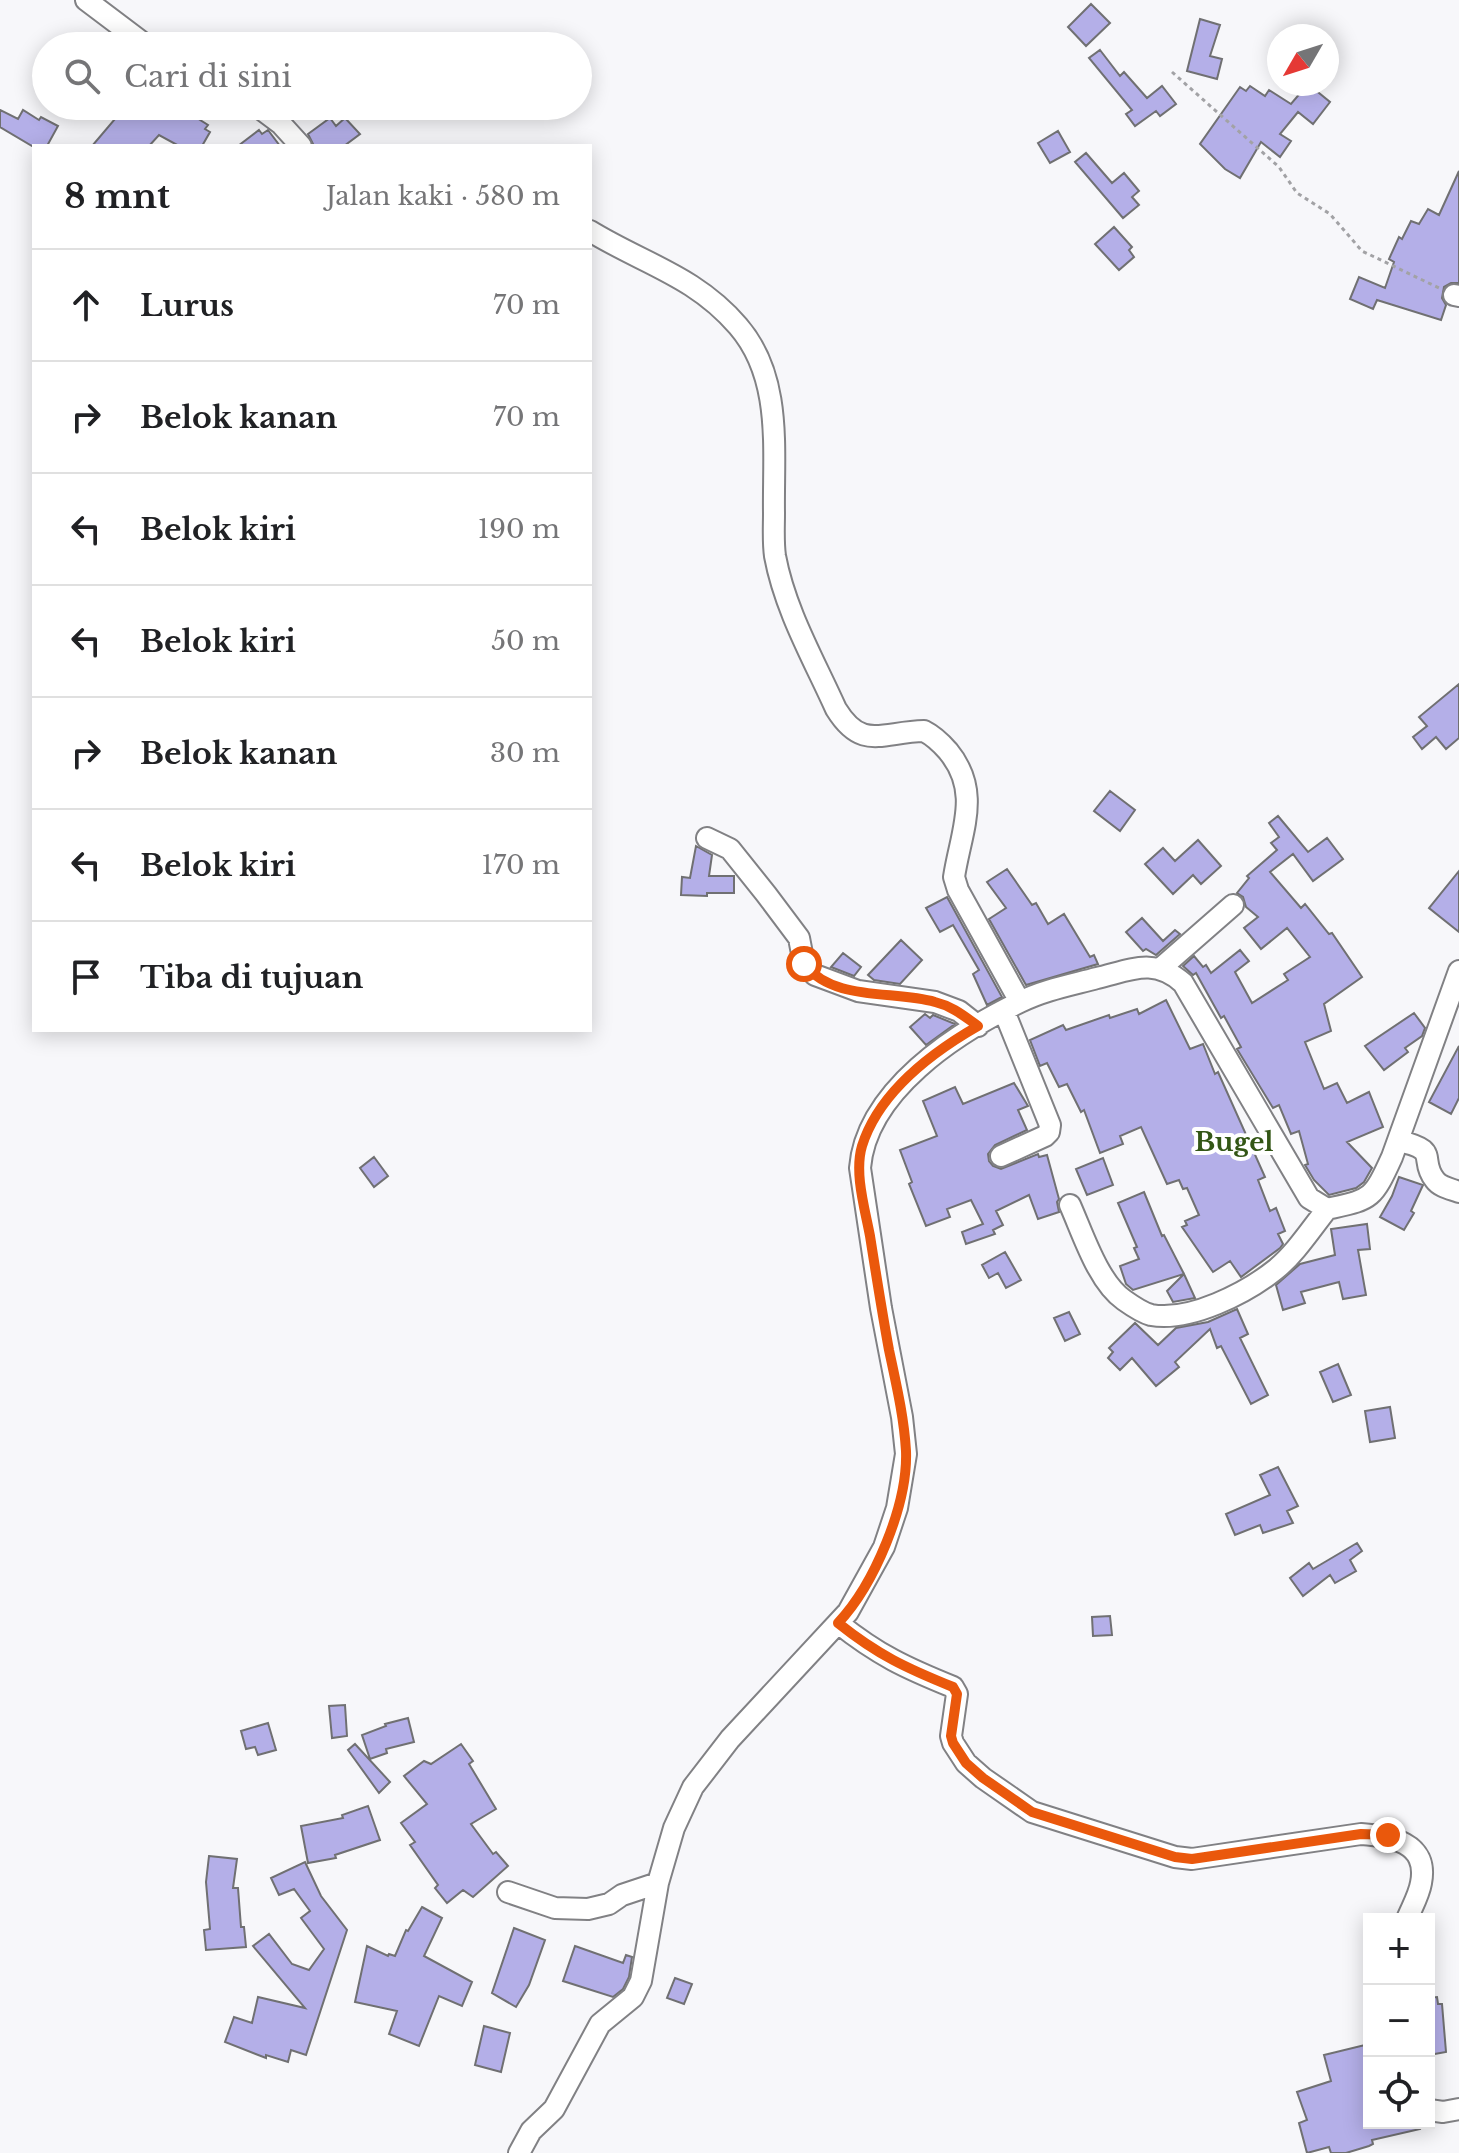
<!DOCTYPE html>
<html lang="id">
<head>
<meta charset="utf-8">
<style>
  :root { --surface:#fff; --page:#f2f2f2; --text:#202124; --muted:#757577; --line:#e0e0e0 }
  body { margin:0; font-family:"Libre Baskerville",serif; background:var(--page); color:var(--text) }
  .controls { position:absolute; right:24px; bottom:24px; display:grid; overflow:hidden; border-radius:0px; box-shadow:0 4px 20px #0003 }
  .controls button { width:72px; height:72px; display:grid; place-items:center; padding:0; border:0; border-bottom:2px solid var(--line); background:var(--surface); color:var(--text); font:40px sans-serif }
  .compass { position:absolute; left:1267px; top:24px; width:72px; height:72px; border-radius:50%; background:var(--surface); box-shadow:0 4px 20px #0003; rotate:231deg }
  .stop { position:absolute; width:24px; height:24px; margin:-18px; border:6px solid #ea580c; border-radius:50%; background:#fff }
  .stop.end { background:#ea580c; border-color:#fff; box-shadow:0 2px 8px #0008 }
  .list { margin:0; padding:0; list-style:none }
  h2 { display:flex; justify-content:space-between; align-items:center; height:104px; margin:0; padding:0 32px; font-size:34px }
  h2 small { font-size:26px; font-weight:400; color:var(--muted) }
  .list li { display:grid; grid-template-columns:52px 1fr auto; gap:24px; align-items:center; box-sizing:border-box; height:112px; padding:0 32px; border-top:2px solid var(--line) }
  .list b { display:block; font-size:30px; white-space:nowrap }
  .list em { font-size:26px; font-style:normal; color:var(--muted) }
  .icon { flex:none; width:44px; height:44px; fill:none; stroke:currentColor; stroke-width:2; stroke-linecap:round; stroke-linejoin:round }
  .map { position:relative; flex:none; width:1459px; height:2153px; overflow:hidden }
  .search { position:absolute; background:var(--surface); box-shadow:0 4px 20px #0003; left:32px; top:32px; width:560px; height:88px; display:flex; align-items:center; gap:20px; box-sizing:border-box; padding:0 28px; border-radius:44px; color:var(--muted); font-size:30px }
  .panel { position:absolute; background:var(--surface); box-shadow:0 4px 20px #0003; left:32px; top:144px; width:560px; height:888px; border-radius:0px }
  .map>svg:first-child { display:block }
  .building { fill:#b4afe8; stroke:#707072; stroke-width:2 }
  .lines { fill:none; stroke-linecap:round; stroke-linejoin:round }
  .street-casing { stroke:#818184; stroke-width:24 }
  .path { stroke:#a2a2a5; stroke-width:3; stroke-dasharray:4 4; stroke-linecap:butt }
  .street { stroke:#fff; stroke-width:20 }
  .route { stroke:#ea580c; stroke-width:10 }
  .labels { text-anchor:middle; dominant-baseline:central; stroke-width:8; stroke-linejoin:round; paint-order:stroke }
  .quarter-label { font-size:26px; font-weight:bold; fill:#335616; stroke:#fff }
</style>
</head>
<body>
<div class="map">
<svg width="1459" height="2153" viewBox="0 0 1459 2153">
  <rect width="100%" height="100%" fill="#f7f7fa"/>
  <path class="building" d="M 1091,4 L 1110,23 L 1086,46 L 1068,27 Z
    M 1200,19 L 1220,25 L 1210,56 L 1222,59 L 1217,79 L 1187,71 Z
    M 1100,50 L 1120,76 L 1124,72 L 1147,98 L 1162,86 L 1176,104 L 1160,116 L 1156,111 L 1135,126 L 1126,114 L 1132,110 L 1089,58 Z
    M 1308,84 L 1330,102 L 1313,124 L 1298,112 L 1280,134 L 1291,141 L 1280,157 L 1261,142 L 1240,178 L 1225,169 L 1200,144 L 1240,87 L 1246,91 L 1250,86 L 1265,96 L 1269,90 L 1291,104 Z
    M 96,106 L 190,106 L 186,111 L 208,125 L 205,129 L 210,132 L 202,146 L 179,146 L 159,135 L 149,146 L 92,146 L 115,119 Z
    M 0,110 L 18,119 L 23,110 L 39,120 L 41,117 L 58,126 L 47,146 L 32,146 L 0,127 Z
    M 330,118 L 336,126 L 345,118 L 360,134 L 344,146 L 314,146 L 308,134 Z
    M 259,130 L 262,134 L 268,130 L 280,146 L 238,146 Z
    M 1058,131 L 1070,152 L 1050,163 L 1038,143 Z
    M 1086,153 L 1112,183 L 1124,173 L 1139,191 L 1132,197 L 1139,205 L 1123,218 L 1075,162 Z
    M 1459,171 L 1459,283 L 1451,283 L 1444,287 L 1442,298 L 1446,305 L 1441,320 L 1377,300 L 1373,309 L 1350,299 L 1359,277 L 1385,288 L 1394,262 L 1389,259 L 1399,237 L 1402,239 L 1411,221 L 1419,224 L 1428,209 L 1439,215 Z
    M 1114,227 L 1132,247 L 1129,250 L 1134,257 L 1119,270 L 1095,244 Z
    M 1459,684 L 1459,738 L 1446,749 L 1436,737 L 1422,749 L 1413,737 L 1427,726 L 1419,717 Z
    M 1110,791 L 1135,810 L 1120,831 L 1094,811 Z
    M 1278,816 L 1308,852 L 1327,838 L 1343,859 L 1313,881 L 1293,854 L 1270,872 L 1301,908 L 1305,904 L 1329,934 L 1332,933 L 1362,977 L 1324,1004 L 1331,1031 L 1305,1042 L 1324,1089 L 1337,1083 L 1347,1103 L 1369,1092 L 1383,1127 L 1347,1142 L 1372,1168 L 1364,1182 L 1356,1188 L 1329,1195 L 1314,1180 L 1305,1165 L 1308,1164 L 1299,1131 L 1291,1134 L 1279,1105 L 1273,1108 L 1237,1049 L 1241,1047 L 1224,1016 L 1221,1018 L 1196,973 L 1193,975 L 1183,966 L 1194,956 L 1203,967 L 1206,965 L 1211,973 L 1240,950 L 1249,961 L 1235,972 L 1252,1003 L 1288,980 L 1284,974 L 1310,957 L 1287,928 L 1261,949 L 1244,928 L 1258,917 L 1246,907 L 1243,897 L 1237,893 L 1249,878 L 1247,876 L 1277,850 L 1271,843 L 1279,837 L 1269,823 Z
    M 1198,840 L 1221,866 L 1201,884 L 1193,875 L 1173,894 L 1145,864 L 1163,848 L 1175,861 Z
    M 696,846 L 712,855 L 709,876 L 734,876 L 734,893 L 707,893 L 707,896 L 681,895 L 682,877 L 690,878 Z
    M 1007,869 L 1032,905 L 1036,903 L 1048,924 L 1064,914 L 1090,957 L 1094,955 L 1098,964 L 1026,985 L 989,919 L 1006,908 L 987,882 Z
    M 1459,871 L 1459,932 L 1429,908 Z
    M 947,897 L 1002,997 L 987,1005 L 973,974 L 979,970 L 953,925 L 940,932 L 926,908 Z
    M 1142,918 L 1163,941 L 1175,930 L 1180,934 L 1156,955 L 1146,949 L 1143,951 L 1126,932 Z
    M 901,940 L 922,960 L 900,984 L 874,980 L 868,975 Z
    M 843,953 L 861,967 L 854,976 L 831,967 Z
    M 1166,1000 L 1190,1049 L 1203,1044 L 1215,1074 L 1218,1072 L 1265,1177 L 1258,1180 L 1270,1211 L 1276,1208 L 1285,1231 L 1278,1234 L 1283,1244 L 1280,1248 L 1241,1277 L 1230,1261 L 1213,1272 L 1182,1227 L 1187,1225 L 1185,1221 L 1199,1215 L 1187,1188 L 1183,1189 L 1179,1180 L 1167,1184 L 1141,1127 L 1120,1136 L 1123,1144 L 1100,1153 L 1084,1110 L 1081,1112 L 1067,1084 L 1059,1087 L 1047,1063 L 1040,1066 L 1030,1040 L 1063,1025 L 1066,1030 L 1109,1015 L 1110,1018 L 1137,1009 L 1139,1014 Z
    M 1414,1013 L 1425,1028 L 1422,1036 L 1405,1048 L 1408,1052 L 1384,1070 L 1365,1046 Z
    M 925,1014 L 930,1018 L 933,1015 L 955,1024 L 926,1045 L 910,1027 Z
    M 1459,1046 L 1459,1098 L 1451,1114 L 1429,1102 Z
    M 1014,1083 L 1028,1106 L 1018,1110 L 1027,1130 L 995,1145 L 988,1154 L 989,1161 L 993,1166 L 1001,1169 L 1038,1154 L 1039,1157 L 1047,1155 L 1059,1199 L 1057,1202 L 1059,1212 L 1038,1219 L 1029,1195 L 996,1211 L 1003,1225 L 993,1230 L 995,1234 L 966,1244 L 962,1232 L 983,1224 L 971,1200 L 947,1209 L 950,1217 L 926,1226 L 909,1184 L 912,1182 L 900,1150 L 937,1136 L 923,1101 L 955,1087 L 963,1104 Z
    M 374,1157 L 388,1176 L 374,1187 L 360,1168 Z
    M 1103,1158 L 1113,1185 L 1087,1195 L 1076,1169 Z
    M 1399,1177 L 1423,1185 L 1411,1211 L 1414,1213 L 1404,1230 L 1380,1217 L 1392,1196 Z
    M 1144,1192 L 1162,1236 L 1164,1235 L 1184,1274 L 1133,1290 L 1126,1284 L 1120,1266 L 1139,1259 L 1134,1248 L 1137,1247 L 1118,1203 Z
    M 1367,1224 L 1370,1249 L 1358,1250 L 1366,1295 L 1343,1299 L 1339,1282 L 1301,1292 L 1305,1303 L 1283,1310 L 1276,1285 L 1300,1264 L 1335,1255 L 1331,1229 Z
    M 1005,1252 L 1021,1280 L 1006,1288 L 998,1273 L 989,1278 L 982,1265 Z
    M 1184,1274 L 1195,1298 L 1173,1302 L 1167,1291 Z
    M 1237,1309 L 1248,1334 L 1240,1338 L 1268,1395 L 1251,1404 L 1221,1346 L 1217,1348 L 1210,1329 L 1175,1362 L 1179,1367 L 1156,1386 L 1132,1358 L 1120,1370 L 1108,1358 L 1113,1352 L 1109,1348 L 1135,1323 L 1158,1345 L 1176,1328 L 1208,1322 Z
    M 1069,1312 L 1080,1334 L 1065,1341 L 1054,1318 Z
    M 1338,1364 L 1351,1395 L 1333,1402 L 1320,1372 Z
    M 1390,1407 L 1395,1438 L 1370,1442 L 1365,1411 Z
    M 1278,1467 L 1298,1506 L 1287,1511 L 1293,1523 L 1263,1533 L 1260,1525 L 1235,1535 L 1226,1514 L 1270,1495 L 1260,1475 Z
    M 1357,1543 L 1362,1551 L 1350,1560 L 1356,1571 L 1335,1583 L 1330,1575 L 1303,1596 L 1290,1578 L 1309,1563 L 1313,1569 Z
    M 1110,1616 L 1112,1635 L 1093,1636 L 1092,1617 Z
    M 345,1705 L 347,1736 L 332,1738 L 329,1706 Z
    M 408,1718 L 414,1742 L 386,1749 L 387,1753 L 370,1759 L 362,1735 L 386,1726 L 385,1724 Z
    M 268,1723 L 276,1750 L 258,1755 L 255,1747 L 246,1749 L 241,1731 Z
    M 355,1744 L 390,1782 L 379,1793 L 348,1750 Z
    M 461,1744 L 473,1761 L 469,1764 L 496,1809 L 471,1824 L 493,1854 L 496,1852 L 508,1866 L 473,1897 L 463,1890 L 447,1903 L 435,1888 L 438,1885 L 410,1845 L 415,1842 L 401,1823 L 427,1804 L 404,1776 L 424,1761 L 431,1764 Z
    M 368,1806 L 380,1840 L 335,1855 L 336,1858 L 308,1863 L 301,1826 L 343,1818 L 342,1815 Z
    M 209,1856 L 237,1859 L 233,1888 L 238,1888 L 241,1927 L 244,1927 L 246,1947 L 206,1950 L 204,1930 L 210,1929 L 206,1882 Z
    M 305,1862 L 321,1896 L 347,1930 L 306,2055 L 291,2050 L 288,2062 L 266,2055 L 266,2058 L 225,2042 L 234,2017 L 252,2023 L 258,1997 L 305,2008 L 253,1946 L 269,1934 L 292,1964 L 309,1970 L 324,1949 L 301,1918 L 310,1911 L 294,1889 L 279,1895 L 271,1878 Z
    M 422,1907 L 442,1918 L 424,1956 L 472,1982 L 462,2006 L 439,1996 L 419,2046 L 389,2034 L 397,2011 L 355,2002 L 367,1946 L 388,1956 L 389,1954 L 395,1956 L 406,1930 L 408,1931 Z
    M 514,1928 L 545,1940 L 529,1985 L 516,2007 L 492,1993 Z
    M 575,1946 L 623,1963 L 626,1955 L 632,1957 L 629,1977 L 623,1989 L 613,1997 L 563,1981 Z
    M 675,1978 L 692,1984 L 684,2004 L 667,1998 Z
    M 1437,1997 L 1438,2004 L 1442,2004 L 1446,2052 L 1429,2055 L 1429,1998 Z
    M 484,2026 L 510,2033 L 501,2072 L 475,2065 Z
    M 1369,2044 L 1369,2123 L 1419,2123 L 1420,2129 L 1372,2140 L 1373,2144 L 1369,2146 L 1346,2153 L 1331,2153 L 1329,2147 L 1307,2153 L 1299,2123 L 1307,2120 L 1297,2092 L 1331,2081 L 1324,2055 Z"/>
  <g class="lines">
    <defs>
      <path id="street" d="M 86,0 L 147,46
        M 257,106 L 281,124 L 301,146
        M 590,231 C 644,264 695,276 738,326 C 783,378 773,450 774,513 C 774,527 773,542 775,556 C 785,610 814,660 836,709 C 862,751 881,732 924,731 C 934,736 941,743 948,751 C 982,792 961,831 954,877 L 958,890 L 1020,1002
        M 1454,295 L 1459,296
        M 707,838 L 730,849 L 766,894 L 799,938 L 804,964 L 815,975 L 858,991 L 935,1002 L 959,1011 L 978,1026
        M 1161,968 L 1233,905
        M 1398,1141 C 1442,1150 1418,1159 1435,1180 C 1440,1187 1451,1189 1459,1192
        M 1001,1156 L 1045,1136 L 1049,1132 L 1050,1125 L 1004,1011
        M 1070,1205 C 1083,1234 1098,1282 1124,1300 C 1131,1305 1143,1313 1151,1315 C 1190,1322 1246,1293 1275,1270 C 1295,1254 1311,1229 1327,1209
        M 838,1623 C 878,1655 906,1668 953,1687 L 957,1694 L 951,1736 L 953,1743 L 966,1763 L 983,1778 L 1032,1812 L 1175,1857 L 1192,1859 L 1361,1834 C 1390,1836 1429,1842 1421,1883 C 1419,1895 1412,1907 1407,1919
        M 508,1892 L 555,1908 L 588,1909 L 609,1904 L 622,1895 L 658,1883
        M 1429,2110 L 1443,2112 L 1459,2109
        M 519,2153 L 531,2131 L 554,2109 L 600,2024 L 633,1997 L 641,1981 L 658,1883 L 674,1828 L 693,1787 L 730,1739 L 848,1612 L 884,1547 L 897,1508 L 906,1454 L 902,1417 L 881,1308 L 860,1168 C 866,1091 956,1033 1020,1002 C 1044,990 1071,985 1097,978 C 1131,970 1154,957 1183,983 L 1309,1198 L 1327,1209 C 1371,1199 1372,1201 1392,1157 L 1459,971"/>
    </defs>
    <use href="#street" class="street-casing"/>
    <path class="path" d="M 1172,72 L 1279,167 L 1297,193 L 1330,214 L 1362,251 L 1439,288"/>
    <use href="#street" class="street"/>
  </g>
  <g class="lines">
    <path class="route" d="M 804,964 C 834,1002 893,990 935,1002 C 952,1006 964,1016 978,1026 C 931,1053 879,1092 862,1146 C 854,1173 865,1209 870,1236 C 876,1274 882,1312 889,1350 C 896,1383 904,1417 906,1451 C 908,1505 874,1585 838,1623 C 878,1655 906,1668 953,1687 L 957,1694 L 951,1736 L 953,1743 L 966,1763 L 983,1778 L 1032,1812 L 1175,1857 L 1192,1859 L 1361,1834 L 1388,1835"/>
  </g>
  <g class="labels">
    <g class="quarter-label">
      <text x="1234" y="1142">Bugel</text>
    </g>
  </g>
</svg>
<div class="controls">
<button>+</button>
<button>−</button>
<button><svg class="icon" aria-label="locate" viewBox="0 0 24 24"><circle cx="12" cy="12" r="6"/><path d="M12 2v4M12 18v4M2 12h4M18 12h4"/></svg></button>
</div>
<svg class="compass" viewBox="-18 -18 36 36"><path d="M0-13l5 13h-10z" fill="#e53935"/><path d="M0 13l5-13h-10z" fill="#757577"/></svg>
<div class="stop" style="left:804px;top:964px"></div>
<div class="stop end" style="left:1388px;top:1835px"></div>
<div class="search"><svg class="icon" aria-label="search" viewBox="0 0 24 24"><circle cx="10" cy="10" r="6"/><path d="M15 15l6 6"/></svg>Cari di sini</div>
<section class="panel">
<h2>8 mnt<small>Jalan kaki · 580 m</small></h2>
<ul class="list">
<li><svg class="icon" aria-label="ahead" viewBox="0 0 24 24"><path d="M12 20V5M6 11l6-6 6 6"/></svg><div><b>Lurus</b></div><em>70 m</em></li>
<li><svg class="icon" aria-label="right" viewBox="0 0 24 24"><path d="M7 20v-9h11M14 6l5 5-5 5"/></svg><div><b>Belok kanan</b></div><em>70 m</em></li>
<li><svg class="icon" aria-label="left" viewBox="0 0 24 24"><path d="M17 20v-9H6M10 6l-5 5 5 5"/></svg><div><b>Belok kiri</b></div><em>190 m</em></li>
<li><svg class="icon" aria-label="left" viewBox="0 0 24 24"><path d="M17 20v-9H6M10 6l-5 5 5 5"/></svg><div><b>Belok kiri</b></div><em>50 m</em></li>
<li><svg class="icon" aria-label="right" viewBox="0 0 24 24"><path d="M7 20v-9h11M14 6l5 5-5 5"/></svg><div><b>Belok kanan</b></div><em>30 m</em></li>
<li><svg class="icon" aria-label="left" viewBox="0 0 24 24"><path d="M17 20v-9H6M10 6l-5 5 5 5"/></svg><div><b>Belok kiri</b></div><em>170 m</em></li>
<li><svg class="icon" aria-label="arrive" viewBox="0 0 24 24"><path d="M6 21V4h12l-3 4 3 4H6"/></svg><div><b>Tiba di tujuan</b></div></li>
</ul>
</section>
</div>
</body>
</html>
